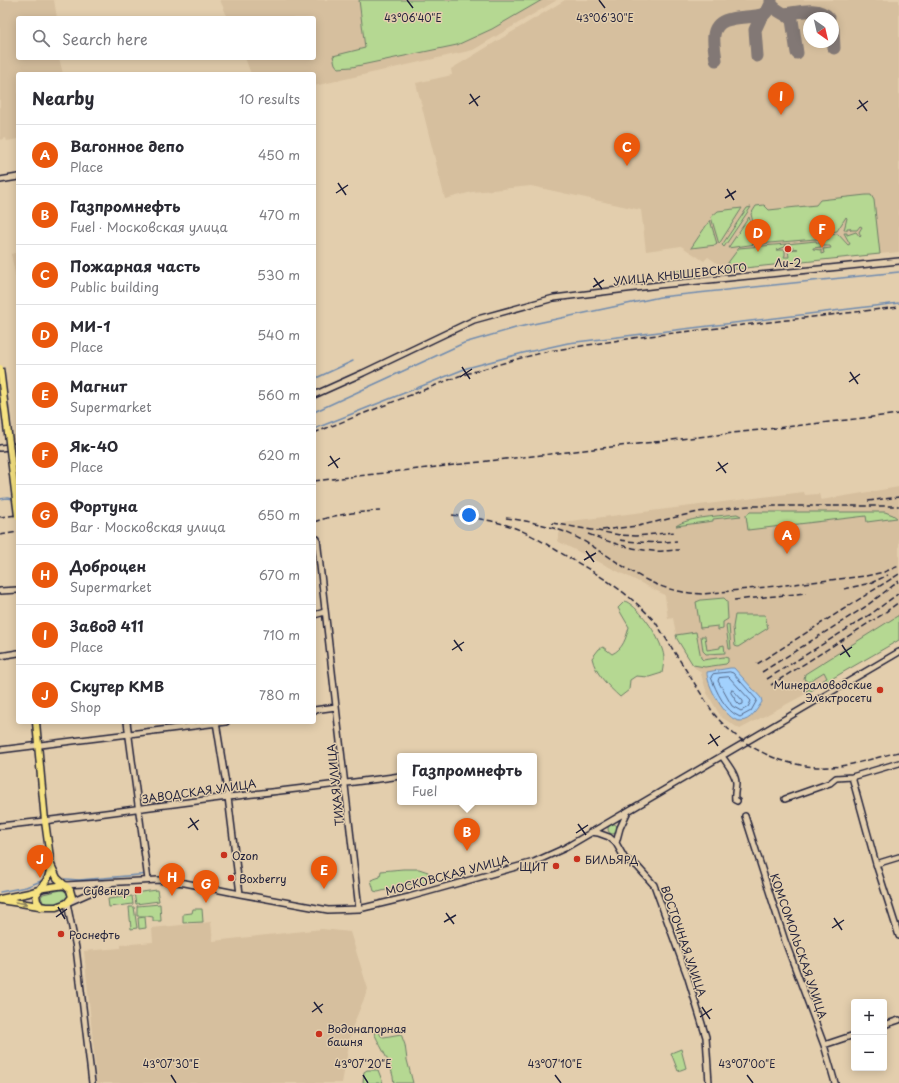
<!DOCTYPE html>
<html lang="en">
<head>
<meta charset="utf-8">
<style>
  :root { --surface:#fff; --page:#f7f7f7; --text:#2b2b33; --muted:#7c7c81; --line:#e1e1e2; --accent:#ea580c }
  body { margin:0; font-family:"Playpen Sans",sans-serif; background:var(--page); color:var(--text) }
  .controls { position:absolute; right:12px; bottom:12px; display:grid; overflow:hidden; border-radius:4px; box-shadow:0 2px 10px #0003 }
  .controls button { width:36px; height:36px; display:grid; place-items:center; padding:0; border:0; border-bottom:1px solid var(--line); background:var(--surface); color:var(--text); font:20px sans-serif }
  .compass { position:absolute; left:803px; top:12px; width:36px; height:36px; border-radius:50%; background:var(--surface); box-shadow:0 2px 10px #0003; rotate:146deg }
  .you { position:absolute; left:469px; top:515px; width:14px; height:14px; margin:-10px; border:3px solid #fff; border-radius:50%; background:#1a73e8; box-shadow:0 0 0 6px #1a73e833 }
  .badge { display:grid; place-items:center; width:26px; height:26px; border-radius:50%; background:var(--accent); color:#fff; font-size:13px; font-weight:700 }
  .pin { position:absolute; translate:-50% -33px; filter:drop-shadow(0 1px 2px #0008) }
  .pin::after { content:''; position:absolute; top:21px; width:14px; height:12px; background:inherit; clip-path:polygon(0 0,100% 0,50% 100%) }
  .popup { position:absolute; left:397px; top:753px; width:140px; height:52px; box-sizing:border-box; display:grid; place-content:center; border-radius:4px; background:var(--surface); filter:drop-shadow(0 1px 3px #0005); font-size:13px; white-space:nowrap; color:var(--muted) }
  .popup b { font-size:15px; color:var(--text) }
  .popup::after { content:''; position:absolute; left:50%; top:100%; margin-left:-8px; border:8px solid transparent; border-top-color:var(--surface) }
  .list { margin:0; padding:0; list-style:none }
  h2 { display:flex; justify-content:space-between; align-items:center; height:52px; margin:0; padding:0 16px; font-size:17px }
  h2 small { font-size:13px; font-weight:400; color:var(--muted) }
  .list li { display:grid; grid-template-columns:26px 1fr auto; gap:12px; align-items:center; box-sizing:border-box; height:60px; padding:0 16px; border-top:1px solid var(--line) }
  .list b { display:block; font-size:15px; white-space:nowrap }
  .list p { margin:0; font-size:13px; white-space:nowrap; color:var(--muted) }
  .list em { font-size:13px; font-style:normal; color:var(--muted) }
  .icon { flex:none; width:22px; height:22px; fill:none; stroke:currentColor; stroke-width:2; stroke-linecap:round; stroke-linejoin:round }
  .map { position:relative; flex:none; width:899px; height:1083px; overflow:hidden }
  .search { position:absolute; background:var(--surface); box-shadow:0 2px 10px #0003; left:16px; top:16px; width:300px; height:44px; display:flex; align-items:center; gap:10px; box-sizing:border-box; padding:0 14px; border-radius:4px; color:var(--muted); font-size:15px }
  .panel { position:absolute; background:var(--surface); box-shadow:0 2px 10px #0003; left:16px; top:72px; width:300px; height:652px; border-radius:4px }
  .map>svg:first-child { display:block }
  .built { fill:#d6bf9e; fill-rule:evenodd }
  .green { fill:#b5d892; stroke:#6c7d66 }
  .water { fill:#a2d1fd; stroke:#6f8baf }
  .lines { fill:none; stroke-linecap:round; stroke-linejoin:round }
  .shore { stroke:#556889; stroke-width:1 }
  .stream { stroke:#6f8baf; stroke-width:1.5 }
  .taxiway { stroke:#827874; stroke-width:13 }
  .minor-casing { stroke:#22223b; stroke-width:8 }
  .major-casing { stroke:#22223b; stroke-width:9 }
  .minor { stroke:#e3cead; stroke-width:5 }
  .major { stroke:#f6e281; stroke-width:6 }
  .rail { stroke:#22223b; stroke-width:1.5; stroke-dasharray:6 3; stroke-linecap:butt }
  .major-bridge-casing { stroke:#22223b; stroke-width:9; stroke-linecap:butt }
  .major-bridge { stroke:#f6e281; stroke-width:6 }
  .oneway { stroke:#8c825e }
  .ticks { fill:none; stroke:#22223b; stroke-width:1.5 }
  .poi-dot { fill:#c8321e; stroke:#e3cead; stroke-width:1.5 }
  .labels { text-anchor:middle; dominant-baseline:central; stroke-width:3; stroke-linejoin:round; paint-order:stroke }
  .poi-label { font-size:11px; fill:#22223b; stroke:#e3cead; text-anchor:start }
  .street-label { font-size:11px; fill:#22223b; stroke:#e3cead }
  .ticks-label { font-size:10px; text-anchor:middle; fill:#22223b; stroke:#e3cead; stroke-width:3; stroke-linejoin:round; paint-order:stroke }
</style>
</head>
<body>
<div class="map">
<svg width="899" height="1083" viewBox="0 0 899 1083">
  <rect width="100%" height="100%" fill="#e3cead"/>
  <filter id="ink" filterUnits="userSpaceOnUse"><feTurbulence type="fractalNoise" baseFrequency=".025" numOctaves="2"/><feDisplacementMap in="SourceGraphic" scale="8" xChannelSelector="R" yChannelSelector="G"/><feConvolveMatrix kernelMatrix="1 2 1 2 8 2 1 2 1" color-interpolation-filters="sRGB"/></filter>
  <g filter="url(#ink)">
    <path class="built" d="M 0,0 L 54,0 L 57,18 L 18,18 L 18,58 L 59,58 L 63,74 L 18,74 L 18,139 L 7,141 L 6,138 L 0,140 Z
      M 220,0 L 557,0 L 473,50 L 314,86 L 314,74 L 251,74 L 245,58 L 314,58 L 314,18 L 228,18 Z
      M 565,0 L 899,0 L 899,252 L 735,269 L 724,268 L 708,257 L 704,261 L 681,246 L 646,251 L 641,210 L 531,186 L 472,192 L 445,199 L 416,83 L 452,75 L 451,69 ZM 809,18 L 833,18 L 833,42 L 809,42 Z
      M 18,252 L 18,288 L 11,254 Z
      M 899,487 L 899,640 L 802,696 L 740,729 L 721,717 L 707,693 L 700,671 L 695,668 L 677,639 L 673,618 L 668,619 L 665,596 L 663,594 L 557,541 L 563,522 L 804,492 L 805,495 L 819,494 L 821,500 Z
      M 211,922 L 213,941 L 322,929 L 350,932 L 368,989 L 352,1028 L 342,1083 L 97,1083 L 84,951 L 121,948 L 121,945 L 153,942 L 152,928 Z"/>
    <path class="green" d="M 359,0 L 542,0 L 492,29 L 457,45 L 352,67 L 338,68 L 335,64 L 333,56 L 365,48 Z
      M 866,195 L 871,195 L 874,200 L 880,254 L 735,269 L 724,268 L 739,248 L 786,244 L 785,247 L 776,250 L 785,250 L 785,255 L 784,257 L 789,257 L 788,250 L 797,249 L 788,247 L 787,244 L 816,241 L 817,243 L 820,243 L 821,247 L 813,248 L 813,249 L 821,250 L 821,254 L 824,253 L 823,249 L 831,248 L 830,246 L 823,246 L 823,240 L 829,239 L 829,235 L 838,234 L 848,245 L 850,244 L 844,233 L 847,233 L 847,235 L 856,232 L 860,237 L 861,236 L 859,232 L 862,227 L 860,226 L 857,230 L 851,230 L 850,228 L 847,228 L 847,230 L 844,230 L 847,218 L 846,217 L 837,231 L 824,233 L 826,234 L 827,238 L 758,244 L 751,214 L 756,206 L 764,205 L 769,210 L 816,205 L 820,200 Z
      M 751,207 L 724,247 L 722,245 L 747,208 Z
      M 742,208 L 719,244 L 711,217 L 718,211 Z
      M 749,217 L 756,244 L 728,248 Z
      M 710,220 L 717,244 L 716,245 L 691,248 Z
      M 692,270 L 697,274 L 697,278 L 670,281 L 669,280 L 670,274 L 676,271 Z
      M 750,512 L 885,512 L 893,515 L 897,518 L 867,522 L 866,516 L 748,530 L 746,515 Z
      M 737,514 L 741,516 L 713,519 L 713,521 L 676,526 C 688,517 721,516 737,514 Z
      M 724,598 L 727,601 L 728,619 L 723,622 L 723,629 L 718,630 L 718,626 L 700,628 L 696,602 L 701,600 Z
      M 625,601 C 641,608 662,640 664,657 C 664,662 663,668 662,673 L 649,677 L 636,676 L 630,680 L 629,690 L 620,697 C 608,686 595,673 592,658 L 599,649 L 603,647 L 612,654 C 623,649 626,638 629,627 L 618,608 Z
      M 735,615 L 765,615 L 768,628 L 738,647 L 735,646 L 733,627 Z
      M 899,615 L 899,640 L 807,693 L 806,691 L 827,678 L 824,672 L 808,682 L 804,679 L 805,674 Z
      M 727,624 L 729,625 L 731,649 L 729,649 L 726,626 Z
      M 696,632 L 701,658 L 703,660 L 724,657 L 728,658 L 728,662 L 726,664 L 705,667 L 693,665 L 677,639 L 676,635 Z
      M 701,636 L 705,636 L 707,650 L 720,648 L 720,646 L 724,645 L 725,653 L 706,654 L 703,651 Z
      M608 829a5 5 0 1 1 10 0a5 5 0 1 1-10 0Z
      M 403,869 L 419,869 L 428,872 L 428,882 L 406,885 L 378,892 L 374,891 L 371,880 L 380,877 L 381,871 Z
      M 61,890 L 65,891 L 68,896 C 65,905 51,906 43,902 L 41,897 L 43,894 Z
      M 157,890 L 159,901 L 136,904 L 134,893 Z
      M 132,896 L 133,904 L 109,907 L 108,899 Z
      M 160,904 L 161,921 L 153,921 L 153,917 L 147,916 L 137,916 L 137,906 Z
      M 129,907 L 134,907 L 137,928 L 131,929 Z
      M 193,909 L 202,909 L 203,922 L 183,923 L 183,914 L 192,913 Z
      M 145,917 L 146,928 L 139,929 L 138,918 Z
      M 378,1030 L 381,1036 L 384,1037 L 401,1034 L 405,1045 L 407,1060 L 413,1083 L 394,1083 C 392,1064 382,1050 374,1033 Z
      M 681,1049 L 686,1068 L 678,1071 L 671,1053 Z
      M 367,1070 L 378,1070 L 383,1083 L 363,1083 L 364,1072 Z"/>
    <path class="water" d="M 730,668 L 734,668 L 761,698 L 762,702 C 757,709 751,721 740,721 C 726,721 706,684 707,672 Z"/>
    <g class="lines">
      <path class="shore" d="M 730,672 L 733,673 L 757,700 L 751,711 L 740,717 C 725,711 716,691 711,677 L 713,674 Z
        M 729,677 L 751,701 L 748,707 L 741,711 L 732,706 L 718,681 L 719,678 Z
        M 732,690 L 734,691 L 743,701 L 743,704 L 740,705 L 737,702 L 731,693 Z"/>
      <path class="stream" d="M 314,379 L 353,361
        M 314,412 L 464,343 L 519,327 L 660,297 L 899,272
        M 314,429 L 467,368 L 523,353 L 568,343 L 899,303
        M 0,499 L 7,498 L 14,499
        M 65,879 L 79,880 L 150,874
        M 0,892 L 26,887 L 41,881"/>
      <path class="taxiway" d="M 771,4 C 776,12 786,13 792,20 L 797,53
        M 785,14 C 800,12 817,6 829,18
        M 833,29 L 834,48
        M 757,56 L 755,30 L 760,19 L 768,10 L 771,4 L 771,0
        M 716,60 C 715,52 713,43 714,35 C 717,12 749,20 764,14"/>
      <defs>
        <path id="minor" d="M 0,180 L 18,177
          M 314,395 L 363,373 L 474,320 L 554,298 L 659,285 L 899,261
          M 0,448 L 18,446
          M 317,539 L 359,909
          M 0,591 L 18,590
          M 314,615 L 325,612
          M 0,656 L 18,653
          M 314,710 L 336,707
          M 127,722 L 148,880
          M 216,722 L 228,797 L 240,894
          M 0,750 L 226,722
          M 722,756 C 727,764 736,774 736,783 C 736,789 734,794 735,800 L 737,801
          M 852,777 L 876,864 L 899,936
          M 785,799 L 830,783 L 836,778 L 852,777 L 899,763
          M 745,816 L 785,941 L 824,1045 L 835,1083
          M 0,826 C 76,818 152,806 229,797 C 286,790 343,784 400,776
          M 591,832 L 598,833 L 609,837 L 616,843 L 625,859 L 637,866 L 654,885 L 688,978 L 706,1037 L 709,1083
          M 616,843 L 620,828 L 628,811
          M 876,864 L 899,857
          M 65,885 L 158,880 L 185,883 L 240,894 L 328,910 L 359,909 L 409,897 L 534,862 L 565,848 L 899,652
          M 884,1025 L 899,1020
          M 824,1045 L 854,1035
          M 92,1083 L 76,948 L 67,903 L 110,884"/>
        <path id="major" d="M 0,899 L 29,893 L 44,888 L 65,885
          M 0,900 L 46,907 L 56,907 L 67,903 L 72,897 L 70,890 L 57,878 L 51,865 L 45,821 L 36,722
          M 41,907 L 37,901 L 36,895 L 48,878 L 51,867"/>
      </defs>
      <use href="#minor" class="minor-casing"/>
      <use href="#major" class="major-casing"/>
      <use href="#minor" class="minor"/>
      <use href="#major" class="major"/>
      <path class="rail" d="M 314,433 L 459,376 L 517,359 L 549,351 L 640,337 L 899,307
        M 314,481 L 899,414
        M 868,501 L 899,497
        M 452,515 C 473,518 495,520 515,528 C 531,534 546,544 561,553 C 596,573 629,592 656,623 L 714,714 C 742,748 785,769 830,767 C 853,766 876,757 899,752
        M 0,517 L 18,515
        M 506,518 C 529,521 553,526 574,536 C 622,560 644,592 703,594 L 866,576 L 884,572 L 899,566
        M 314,522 C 336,514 358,512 380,511
        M 552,523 L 620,535 L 636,536 L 676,532
        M 602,530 L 638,526 L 698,512 L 748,506 L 899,506
        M 588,534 C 609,542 630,549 653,551 C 661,552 670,550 679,550
        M 0,535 L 18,532
        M 620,540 C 639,543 658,543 677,541
        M 844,589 L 871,583 L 888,575
        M 734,600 L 806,593
        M 757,664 L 899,574
        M 762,672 L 865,607 L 899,581
        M 767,679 L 871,614 L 899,593
        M 771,685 L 883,614 L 899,602"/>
      <defs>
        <path id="major-bridge" d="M 0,368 L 18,516"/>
      </defs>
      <use href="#major-bridge" class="major-bridge-casing"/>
      <use href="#major-bridge" class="major-bridge"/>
    </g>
    <defs><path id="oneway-shaft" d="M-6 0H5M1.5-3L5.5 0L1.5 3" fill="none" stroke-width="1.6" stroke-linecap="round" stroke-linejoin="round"/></defs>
    <use class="oneway" href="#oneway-shaft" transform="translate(21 903) rotate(9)"/>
  </g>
  <path class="ticks" d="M 407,0 L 413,8M 599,0 L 605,8M 470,94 L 478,106M 859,100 L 867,111M 469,104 L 480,96M 857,109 L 868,101M 338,183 L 346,195M 727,189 L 734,200M 336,193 L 348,185M 725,198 L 736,191M 594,278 L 602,289M 593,287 L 604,280M 462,367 L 470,379M 850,372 L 858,384M 460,377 L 472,369M 849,382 L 860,374M 330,456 L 338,468M 718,462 L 726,473M 328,466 L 340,458M 716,471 L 728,463M 586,551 L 594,562M 584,560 L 596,553M 454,640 L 462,651M 842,645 L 850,657M 452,650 L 464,642M 840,655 L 852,647M 710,734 L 718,746M 708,744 L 720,736M 190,818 L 198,830M 578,824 L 586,835M 188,828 L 199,820M 576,833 L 588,825M 58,907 L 65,919M 446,913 L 454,924M 56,917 L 67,909M 834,918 L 842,930M 444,922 L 456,915M 832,928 L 844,920M 314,1002 L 322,1013M 702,1007 L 710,1019M 312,1012 L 323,1004M 700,1017 L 712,1009M 171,1075 L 176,1083M 363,1075 L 368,1083M 555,1075 L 561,1083M 747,1075 L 753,1083"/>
  <g class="poi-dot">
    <circle cx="788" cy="249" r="4"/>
    <circle cx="880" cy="690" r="4"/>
    <circle cx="224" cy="855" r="4"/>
    <circle cx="577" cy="859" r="4"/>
    <circle cx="556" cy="866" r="4"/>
    <circle cx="231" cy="878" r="4"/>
    <rect x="134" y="886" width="8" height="8" rx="2"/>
    <circle cx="61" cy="934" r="4"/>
    <circle cx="319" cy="1034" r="4"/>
  </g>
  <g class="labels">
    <g class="poi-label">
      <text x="788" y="262" text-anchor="middle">Ли-2</text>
      <text x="872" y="684" text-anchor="end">Минераловодские<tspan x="872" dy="13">Электросети</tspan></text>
      <text x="232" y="855">Ozon</text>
      <text x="585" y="859">БИЛЬЯРД</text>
      <text x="548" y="866" text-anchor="end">ЩИТ</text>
      <text x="239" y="878">Boxberry</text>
      <text x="130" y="890" text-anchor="end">Сувенир</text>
      <text x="69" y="934">Роснефть</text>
      <text x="327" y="1028">Водонапорная<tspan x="327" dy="13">башня</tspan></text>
    </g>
    <g class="street-label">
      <text transform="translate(680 274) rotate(-6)">УЛИЦА КНЫШЕВСКОГО</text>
      <text transform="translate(335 785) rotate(-96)">ТИХАЯ УЛИЦА</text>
      <text transform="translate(199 791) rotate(-8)">ЗАВОДСКАЯ УЛИЦА</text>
      <text transform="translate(447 875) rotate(-15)">МОСКОВСКАЯ УЛИЦА</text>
      <text transform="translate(684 941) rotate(71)">ВОСТОЧНАЯ УЛИЦА</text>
      <text transform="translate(799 946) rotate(71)">КОМСОМОЛЬСКАЯ УЛИЦА</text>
    </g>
  </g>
  <g class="ticks-label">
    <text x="413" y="22">43°06'40"E</text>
    <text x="605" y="22">43°06'30"E</text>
    <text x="171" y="1068">43°07'30"E</text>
    <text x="363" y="1068">43°07'20"E</text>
    <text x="555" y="1068">43°07'10"E</text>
    <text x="747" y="1068">43°07'00"E</text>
  </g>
</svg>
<div class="controls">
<button>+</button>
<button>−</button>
</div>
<svg class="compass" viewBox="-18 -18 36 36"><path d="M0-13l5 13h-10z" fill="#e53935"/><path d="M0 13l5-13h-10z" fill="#7c7c81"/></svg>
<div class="you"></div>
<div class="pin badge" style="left:787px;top:554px">A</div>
<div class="pin badge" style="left:467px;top:851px">B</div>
<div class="popup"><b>Газпромнефть</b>Fuel</div>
<div class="pin badge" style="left:627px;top:166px">C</div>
<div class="pin badge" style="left:758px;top:252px">D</div>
<div class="pin badge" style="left:324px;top:889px">E</div>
<div class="pin badge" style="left:822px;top:248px">F</div>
<div class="pin badge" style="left:206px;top:903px">G</div>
<div class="pin badge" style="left:172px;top:896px">H</div>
<div class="pin badge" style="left:781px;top:115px">I</div>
<div class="pin badge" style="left:40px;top:878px">J</div>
<div class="search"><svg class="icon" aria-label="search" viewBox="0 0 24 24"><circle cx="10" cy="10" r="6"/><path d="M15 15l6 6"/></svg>Search here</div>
<section class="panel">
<h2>Nearby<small>10 results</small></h2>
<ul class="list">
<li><span class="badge">A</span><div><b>Вагонное депо</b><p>Place</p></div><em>450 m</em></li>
<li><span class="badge">B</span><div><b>Газпромнефть</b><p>Fuel · Московская улица</p></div><em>470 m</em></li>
<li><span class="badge">C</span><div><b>Пожарная часть</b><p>Public building</p></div><em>530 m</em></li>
<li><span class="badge">D</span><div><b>МИ-1</b><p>Place</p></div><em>540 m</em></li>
<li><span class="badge">E</span><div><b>Магнит</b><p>Supermarket</p></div><em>560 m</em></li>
<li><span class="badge">F</span><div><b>Як-40</b><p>Place</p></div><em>620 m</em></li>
<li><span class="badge">G</span><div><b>Фортуна</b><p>Bar · Московская улица</p></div><em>650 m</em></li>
<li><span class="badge">H</span><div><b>Доброцен</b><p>Supermarket</p></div><em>670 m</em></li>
<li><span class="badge">I</span><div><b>Завод 411</b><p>Place</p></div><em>710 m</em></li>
<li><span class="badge">J</span><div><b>Скутер КМВ</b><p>Shop</p></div><em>780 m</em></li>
</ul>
</section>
</div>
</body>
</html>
